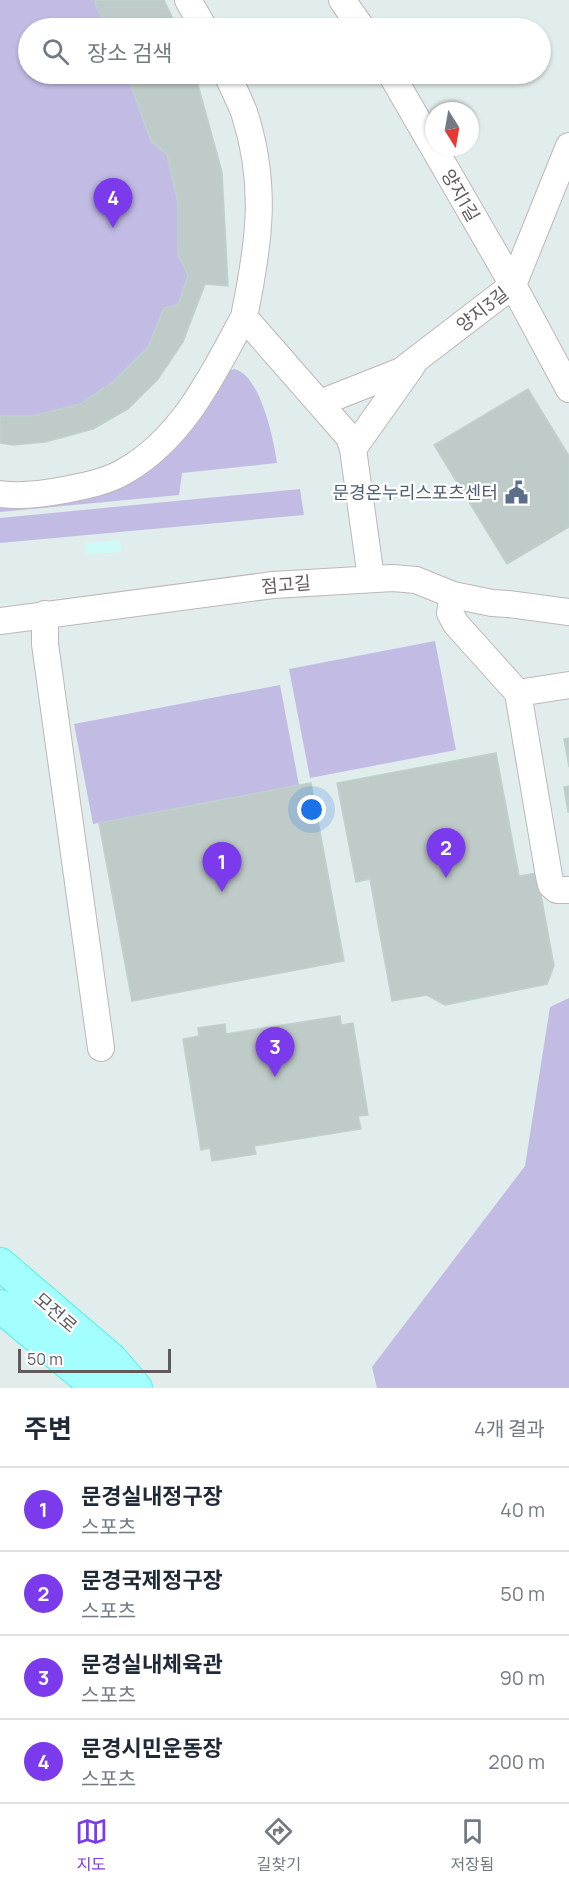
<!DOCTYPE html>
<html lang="ko">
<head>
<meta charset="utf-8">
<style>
  :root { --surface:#fff; --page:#f2f2f3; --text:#1f2937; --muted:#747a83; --line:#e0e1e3; --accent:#7c3aed }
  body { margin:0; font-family:Manrope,"Noto Sans KR",sans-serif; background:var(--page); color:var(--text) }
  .compass { position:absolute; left:425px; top:102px; width:54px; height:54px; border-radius:50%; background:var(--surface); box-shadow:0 2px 4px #0004; rotate:169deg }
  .scale { position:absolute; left:18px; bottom:15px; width:153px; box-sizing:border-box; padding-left:6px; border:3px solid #62595c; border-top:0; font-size:16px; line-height:21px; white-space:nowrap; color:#62595c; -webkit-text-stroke:4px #fff; paint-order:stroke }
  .you { position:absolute; left:312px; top:810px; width:21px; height:21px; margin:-15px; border:4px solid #fff; border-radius:50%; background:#1a73e8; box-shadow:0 0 0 9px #1a73e833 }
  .badge { display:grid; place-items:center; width:39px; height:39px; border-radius:50%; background:var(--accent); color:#fff; font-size:20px; font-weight:700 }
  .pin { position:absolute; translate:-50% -50px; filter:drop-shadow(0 2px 3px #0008) }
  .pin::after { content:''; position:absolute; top:32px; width:21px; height:18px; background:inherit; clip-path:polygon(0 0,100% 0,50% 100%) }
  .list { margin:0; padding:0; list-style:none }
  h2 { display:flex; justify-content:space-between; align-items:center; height:78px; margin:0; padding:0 24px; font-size:26px }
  h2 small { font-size:20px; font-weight:400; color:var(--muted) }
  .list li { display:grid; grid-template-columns:39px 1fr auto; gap:18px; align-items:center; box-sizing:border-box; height:84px; padding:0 24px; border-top:2px solid var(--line) }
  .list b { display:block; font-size:22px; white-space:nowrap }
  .list p { margin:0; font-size:20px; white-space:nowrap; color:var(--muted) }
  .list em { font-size:20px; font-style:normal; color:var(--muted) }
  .icon { flex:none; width:33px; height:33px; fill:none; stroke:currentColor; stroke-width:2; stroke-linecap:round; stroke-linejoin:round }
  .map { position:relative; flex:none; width:569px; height:1388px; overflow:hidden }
  .search { position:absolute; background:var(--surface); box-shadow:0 2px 4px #0004; left:18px; right:18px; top:18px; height:66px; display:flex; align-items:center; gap:15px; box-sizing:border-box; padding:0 21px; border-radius:33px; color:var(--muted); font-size:22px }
  .sheet { height:414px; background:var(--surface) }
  nav { display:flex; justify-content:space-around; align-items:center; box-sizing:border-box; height:84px; border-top:2px solid var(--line); background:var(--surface); font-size:16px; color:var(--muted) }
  nav a { display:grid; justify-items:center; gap:3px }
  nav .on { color:var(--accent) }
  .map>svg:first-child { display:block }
  .green { fill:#c2bce5 }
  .sand { fill:#cefbf7 }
  .building { fill:#bfcbc8; stroke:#bfd1ce; stroke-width:1.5 }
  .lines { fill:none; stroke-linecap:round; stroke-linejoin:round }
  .minor-casing { stroke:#beb6b8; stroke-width:28 }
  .major-casing { stroke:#53f3de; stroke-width:34 }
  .minor { stroke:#fff; stroke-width:26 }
  .major { stroke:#a3fffe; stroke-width:32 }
  .labels { text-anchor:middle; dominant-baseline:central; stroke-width:4.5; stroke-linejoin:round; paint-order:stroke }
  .street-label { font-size:18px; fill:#62595c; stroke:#fff }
  .service-label { font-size:18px; fill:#4e5e75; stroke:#fff; text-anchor:end }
</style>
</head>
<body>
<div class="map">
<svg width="569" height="1388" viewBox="0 0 569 1388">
  <rect width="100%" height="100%" fill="#e1edec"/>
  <path class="green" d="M 0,0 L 164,0 L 172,17 L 181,28 L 28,28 L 28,74 L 195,74 L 222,172 L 228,286 L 205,284 L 183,342 L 158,379 L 93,429 L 45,442 L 13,445 L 0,443 Z
    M 234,369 C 260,374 274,440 277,463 L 182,473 L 179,495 L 0,512 L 0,502 L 100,491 L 127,485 L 166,455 L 226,372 Z
    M 300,489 L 304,515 L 0,543 L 0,518 Z
    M 435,641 L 456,750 L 310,778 L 289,669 Z
    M 280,685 L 299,785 L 93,824 L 74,724 Z
    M 569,998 L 569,1388 L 377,1388 L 372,1367 L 525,1166 L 550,1007 Z"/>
  <path class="sand" d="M 120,540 L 121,552 L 87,554 L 86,543 Z"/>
  <path class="building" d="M 95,0 L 164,0 L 172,17 L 181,28 L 107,28 L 95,3 Z
    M 127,74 L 195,74 L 222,172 L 228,286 L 205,284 L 183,342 L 158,379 L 128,409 L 93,429 L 45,442 L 13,445 L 0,443 L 0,416 L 32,416 L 80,404 L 114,381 L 148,347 L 164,308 L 178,305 L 188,275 L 178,254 L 178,202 L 167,155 L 151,141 Z
    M 528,389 L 569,456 L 569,527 L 507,564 L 434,445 Z
    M 569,738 L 569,767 L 564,739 Z
    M 496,753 L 519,876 L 537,873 L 554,966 L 547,984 L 445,1005 L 427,995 L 392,1001 L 370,879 L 356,882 L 337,783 Z
    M 311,783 L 344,961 L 132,1001 L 99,823 Z
    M 569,786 L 569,812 L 568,812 L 564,787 Z
    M 340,1016 L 341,1025 L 353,1023 L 368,1115 L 358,1116 L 361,1129 L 254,1146 L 256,1154 L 212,1161 L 210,1148 L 201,1150 L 183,1039 L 199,1036 L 198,1028 L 225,1024 L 226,1034 Z"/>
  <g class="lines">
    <defs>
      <path id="minor" d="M 188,0 L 204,28
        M 342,0 L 362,28
        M 227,74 C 232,86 239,99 244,112 C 268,185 259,244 244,317
        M 391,74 L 513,285 L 569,389
        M 320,403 L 401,371 L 513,285 L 569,146
        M 353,449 L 412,366
        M 0,494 C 21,497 43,494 64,490 C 84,486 107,482 125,471 C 184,437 213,374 244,317 L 349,437 L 353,449 L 371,578
        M 453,595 L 450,613 L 456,624 L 518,693 L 549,876 L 551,885 L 557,890 L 569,890
        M 45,614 L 45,644 L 101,1048
        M 0,621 L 273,585 L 393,578 L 416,580 L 453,595 L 492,603 L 508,604 L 569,612
        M 518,693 L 569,685"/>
      <path id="major" d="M 0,1264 L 111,1359 L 136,1388
        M 0,1306 L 98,1388"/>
    </defs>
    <use href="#minor" class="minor-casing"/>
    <use href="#major" class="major-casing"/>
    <use href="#minor" class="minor"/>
    <use href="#major" class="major"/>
  </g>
  <defs>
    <symbol id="civic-bare" viewBox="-9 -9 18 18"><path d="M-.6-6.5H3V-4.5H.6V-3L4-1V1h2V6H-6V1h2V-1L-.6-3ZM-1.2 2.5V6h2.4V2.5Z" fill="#5c6f8a" stroke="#fff" stroke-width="2.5" paint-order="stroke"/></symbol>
  </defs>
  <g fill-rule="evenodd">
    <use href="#civic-bare" x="500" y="476" width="33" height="33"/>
  </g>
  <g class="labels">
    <g class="street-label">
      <text transform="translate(461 195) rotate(60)">양지1길</text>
      <text transform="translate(482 309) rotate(-38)">양지3길</text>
      <text transform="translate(286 584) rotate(-5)">점고길</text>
      <text transform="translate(56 1312) rotate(41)">모전로</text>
    </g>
    <g class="service-label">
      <text x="498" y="492">문경온누리스포츠센터</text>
    </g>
  </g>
</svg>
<svg class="compass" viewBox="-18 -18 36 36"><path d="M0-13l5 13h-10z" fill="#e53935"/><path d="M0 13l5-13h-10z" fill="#747a83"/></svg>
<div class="scale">50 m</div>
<div class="you"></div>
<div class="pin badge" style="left:222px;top:892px">1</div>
<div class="pin badge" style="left:446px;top:878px">2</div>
<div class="pin badge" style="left:275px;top:1077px">3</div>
<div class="pin badge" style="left:113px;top:228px">4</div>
<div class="search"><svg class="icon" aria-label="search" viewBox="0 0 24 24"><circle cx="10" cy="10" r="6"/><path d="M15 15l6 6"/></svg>장소 검색</div>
</div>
<section class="sheet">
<h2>주변<small>4개 결과</small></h2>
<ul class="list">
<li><span class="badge">1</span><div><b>문경실내정구장</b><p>스포츠</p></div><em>40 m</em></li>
<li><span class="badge">2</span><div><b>문경국제정구장</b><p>스포츠</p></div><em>50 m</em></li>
<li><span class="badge">3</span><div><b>문경실내체육관</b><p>스포츠</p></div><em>90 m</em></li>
<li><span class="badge">4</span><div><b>문경시민운동장</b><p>스포츠</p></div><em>200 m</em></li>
</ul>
</section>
<nav>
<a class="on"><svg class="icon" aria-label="map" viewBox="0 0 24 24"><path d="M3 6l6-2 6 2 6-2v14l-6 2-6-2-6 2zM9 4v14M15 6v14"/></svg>지도</a>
<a><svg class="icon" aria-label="directions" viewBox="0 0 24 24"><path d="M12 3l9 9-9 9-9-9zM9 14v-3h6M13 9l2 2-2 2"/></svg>길찾기</a>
<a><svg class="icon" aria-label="saved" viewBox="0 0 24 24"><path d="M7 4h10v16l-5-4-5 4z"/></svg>저장됨</a>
</nav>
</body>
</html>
